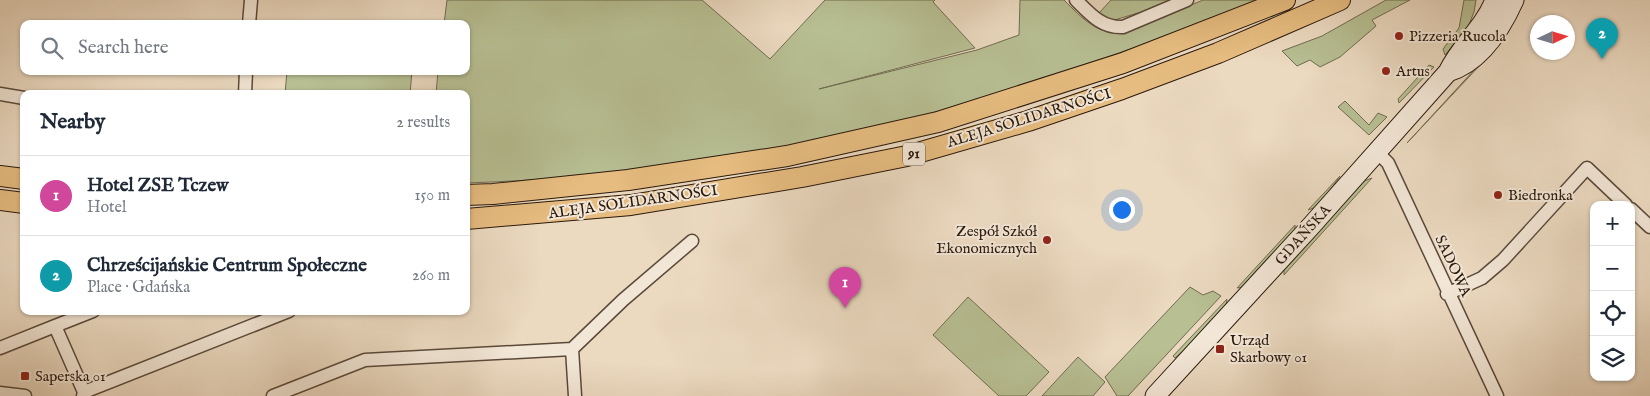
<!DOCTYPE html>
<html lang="en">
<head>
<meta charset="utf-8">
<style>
  :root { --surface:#fff; --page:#f2f2f3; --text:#1f2937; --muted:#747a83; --line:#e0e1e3; --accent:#8f2418 }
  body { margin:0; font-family:"IM FELL English",serif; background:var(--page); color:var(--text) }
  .controls { position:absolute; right:15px; bottom:15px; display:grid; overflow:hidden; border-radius:10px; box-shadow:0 1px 4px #0004 }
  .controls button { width:45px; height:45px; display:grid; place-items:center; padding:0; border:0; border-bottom:1px solid var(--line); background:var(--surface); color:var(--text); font:25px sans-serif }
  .compass { position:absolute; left:1530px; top:15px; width:45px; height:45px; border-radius:50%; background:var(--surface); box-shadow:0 1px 4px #0004; rotate:86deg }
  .you { position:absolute; left:1121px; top:209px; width:18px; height:18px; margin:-12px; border:4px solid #fff; border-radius:50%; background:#1a73e8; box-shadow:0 0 0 8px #1a73e833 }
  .badge { display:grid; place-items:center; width:32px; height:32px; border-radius:50%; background:var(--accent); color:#fff; font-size:16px; font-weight:700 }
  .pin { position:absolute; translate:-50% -41px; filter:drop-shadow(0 1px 2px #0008) }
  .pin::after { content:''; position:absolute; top:26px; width:18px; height:15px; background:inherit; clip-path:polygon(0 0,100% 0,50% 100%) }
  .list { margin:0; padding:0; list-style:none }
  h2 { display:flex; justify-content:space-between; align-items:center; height:65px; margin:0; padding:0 20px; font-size:21px }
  h2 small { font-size:16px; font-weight:400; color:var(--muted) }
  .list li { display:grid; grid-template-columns:32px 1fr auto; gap:15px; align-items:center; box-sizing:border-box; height:80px; padding:0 20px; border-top:1px solid var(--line) }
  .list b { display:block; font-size:19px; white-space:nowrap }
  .list p { margin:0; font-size:16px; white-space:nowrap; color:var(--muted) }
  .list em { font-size:16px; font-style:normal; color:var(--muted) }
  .icon { flex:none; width:28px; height:28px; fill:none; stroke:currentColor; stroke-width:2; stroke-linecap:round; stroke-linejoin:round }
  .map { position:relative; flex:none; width:1650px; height:396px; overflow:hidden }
  .search { position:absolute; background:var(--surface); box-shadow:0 1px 4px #0004; left:20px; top:20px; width:450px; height:55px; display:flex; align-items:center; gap:12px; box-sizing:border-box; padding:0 18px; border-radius:10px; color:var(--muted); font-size:19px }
  .panel { position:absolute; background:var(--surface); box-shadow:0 1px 4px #0004; left:20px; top:90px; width:450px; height:225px; border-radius:10px }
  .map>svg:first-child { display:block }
  .green { fill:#b7bf93; stroke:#706c50 }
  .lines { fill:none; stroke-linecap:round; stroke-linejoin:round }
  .street-casing { stroke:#5a4939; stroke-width:15 }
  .secondary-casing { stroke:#2a190c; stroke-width:21 }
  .primary-casing { stroke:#2a190c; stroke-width:22 }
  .street { stroke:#f2e6d6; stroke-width:12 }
  .secondary { stroke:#f2e6d6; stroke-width:19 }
  .primary { stroke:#e6bc80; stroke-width:20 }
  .poi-dot { fill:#8f2418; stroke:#f2e6d6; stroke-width:2 }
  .labels { text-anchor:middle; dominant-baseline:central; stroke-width:4; stroke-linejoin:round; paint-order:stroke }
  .shield { fill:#f2e6d6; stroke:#665649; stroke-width:1 }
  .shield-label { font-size:14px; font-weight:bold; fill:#2a190c }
  .poi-label { font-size:15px; fill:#2a190c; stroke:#f2e6d6; text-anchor:start }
  .street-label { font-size:15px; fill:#2a190c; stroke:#f2e6d6 }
</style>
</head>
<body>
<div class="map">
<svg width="1650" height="396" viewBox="0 0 1650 396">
  <rect width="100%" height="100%" fill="#ebd9c0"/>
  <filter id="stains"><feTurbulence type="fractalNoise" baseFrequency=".004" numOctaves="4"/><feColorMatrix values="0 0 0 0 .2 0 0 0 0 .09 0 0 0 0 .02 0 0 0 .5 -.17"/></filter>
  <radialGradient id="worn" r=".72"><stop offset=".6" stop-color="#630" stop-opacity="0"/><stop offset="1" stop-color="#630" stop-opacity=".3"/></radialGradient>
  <path class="green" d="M 447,0 L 702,0 L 770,59 L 825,0 L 935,0 L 933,2 L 975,48 L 819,89 L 977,50 L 1019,35 L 1020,0 L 1064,0 C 1082,18 1098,36 1126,33 L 1203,0 L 1256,0 C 1186,31 1114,55 1041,79 C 1007,89 973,102 939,111 C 785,153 626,178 466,183 L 466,94 L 436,94 L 438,71 L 466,71 L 466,24 L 444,24 Z
    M 1111,0 L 1171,0 L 1148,10 L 1111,21 L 1099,13 Z
    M 1386,0 L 1410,0 L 1372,20 L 1376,26 L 1340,57 L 1320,67 L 1310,60 L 1297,66 L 1282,51 L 1322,36 Z
    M 1464,0 L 1476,0 L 1474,12 L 1468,27 L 1445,55 L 1443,49 L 1459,28 Z
    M 1522,0 L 1524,0 L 1510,28 L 1498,46 L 1407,143 L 1497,45 Z
    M 1429,65 L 1434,67 L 1399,103 L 1398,99 Z
    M 287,71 L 412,71 L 410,94 L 285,94 Z
    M 1345,101 L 1369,125 L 1378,113 L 1387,117 L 1369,135 L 1338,107 Z
    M 1340,176 L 1319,206 L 1308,210 Z
    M 1372,178 L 1284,275 L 1284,267 L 1364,181 Z
    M 1295,225 L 1295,230 L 1243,287 L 1237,288 Z
    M 1190,287 L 1203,295 L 1213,291 L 1221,296 L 1128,396 L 1117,396 L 1105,377 Z
    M 968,297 L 1049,372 L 1026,396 L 999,396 L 933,335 Z
    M 1227,299 L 1226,306 L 1193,342 L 1175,358 L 1173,356 Z
    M 1078,357 L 1105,382 L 1093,396 L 1042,396 Z"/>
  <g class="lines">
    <defs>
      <path id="street" d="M 1076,0 C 1091,15 1102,28 1123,27 L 1187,0
        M 249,24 L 251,0
        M 0,94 L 24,98
        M 245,94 L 246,71
        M 1377,152 L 1388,163 L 1497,396
        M 1631,209 L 1650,227
        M 1447,294 L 1482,278 L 1503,260 L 1587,168 L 1626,205
        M 0,348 L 55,326
        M 572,349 L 575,396
        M 84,392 L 55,326 L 93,311
        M 0,393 L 25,396
        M 83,396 L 84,392 L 289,311
        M 273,396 L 365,360 L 572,349 L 623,300 L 692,241"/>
      <path id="secondary" d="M 1448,72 C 1480,62 1501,29 1514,0
        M 1155,396 L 1311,226 L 1448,72 C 1461,45 1484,28 1495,0"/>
      <path id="primary" d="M 0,176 L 24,179
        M 466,195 L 493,194 L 628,180 L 787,156 L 938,122 L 1123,63 L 1285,0
        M 0,200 L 24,203
        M 466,219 L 631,205 L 802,177 L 907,156 L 1028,121 L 1122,89 L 1218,53 L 1340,0"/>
    </defs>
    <use href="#street" class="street-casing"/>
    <use href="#secondary" class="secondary-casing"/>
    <use href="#primary" class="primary-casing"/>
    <use href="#street" class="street"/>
    <use href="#secondary" class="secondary"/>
    <use href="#primary" class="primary"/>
  </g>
  <g class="poi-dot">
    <circle cx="1399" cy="36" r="5"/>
    <circle cx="1386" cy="71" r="5"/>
    <circle cx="1498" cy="195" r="5"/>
    <circle cx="1047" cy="240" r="5"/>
    <rect x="1215" y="344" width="10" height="10" rx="2.5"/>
    <rect x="20" y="371" width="10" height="10" rx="2.5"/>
  </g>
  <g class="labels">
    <rect class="shield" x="903" y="142.5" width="22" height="23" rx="4"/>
    <g class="shield-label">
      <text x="914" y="154">91</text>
    </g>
    <g class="poi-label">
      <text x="1409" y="36">Pizzeria Rucola</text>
      <text x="1396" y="71">Artus</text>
      <text x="1508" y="195">Biedronka</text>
      <text x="1037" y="231" text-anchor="end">Zespół Szkół<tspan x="1037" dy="17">Ekonomicznych</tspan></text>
      <text x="1230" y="340">Urząd<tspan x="1230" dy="17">Skarbowy 01</tspan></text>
      <text x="35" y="376">Saperska 01</text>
    </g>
    <g class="street-label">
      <text transform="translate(1029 118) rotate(-17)">ALEJA SOLIDARNOŚCI</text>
      <text transform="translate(633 202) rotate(-8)">ALEJA SOLIDARNOŚCI</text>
      <text transform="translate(1303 235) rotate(-48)">GDAŃSKA</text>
      <text transform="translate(1453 266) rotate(65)">SADOWA</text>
    </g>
  </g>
  <rect width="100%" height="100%" filter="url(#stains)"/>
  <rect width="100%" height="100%" fill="url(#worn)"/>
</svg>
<div class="controls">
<button>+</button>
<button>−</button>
<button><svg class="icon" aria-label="locate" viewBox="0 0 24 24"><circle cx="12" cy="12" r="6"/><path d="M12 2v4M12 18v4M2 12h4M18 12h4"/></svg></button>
<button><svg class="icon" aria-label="layers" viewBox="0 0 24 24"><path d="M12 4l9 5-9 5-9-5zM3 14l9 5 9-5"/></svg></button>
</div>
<svg class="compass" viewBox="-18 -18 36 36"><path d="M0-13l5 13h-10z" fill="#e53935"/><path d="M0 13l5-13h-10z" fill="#747a83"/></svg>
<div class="you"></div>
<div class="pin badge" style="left:845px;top:308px;background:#d1479c">1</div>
<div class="pin badge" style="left:1602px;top:59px;background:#0f9aa8">2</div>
<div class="search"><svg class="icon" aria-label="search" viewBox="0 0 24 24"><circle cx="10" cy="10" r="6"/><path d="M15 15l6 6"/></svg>Search here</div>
<section class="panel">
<h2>Nearby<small>2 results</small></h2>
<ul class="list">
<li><span class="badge" style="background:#d1479c">1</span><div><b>Hotel ZSE Tczew</b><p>Hotel</p></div><em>150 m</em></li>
<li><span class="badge" style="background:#0f9aa8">2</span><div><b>Chrześcijańskie Centrum Społeczne</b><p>Place · Gdańska</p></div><em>260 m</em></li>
</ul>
</section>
</div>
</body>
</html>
